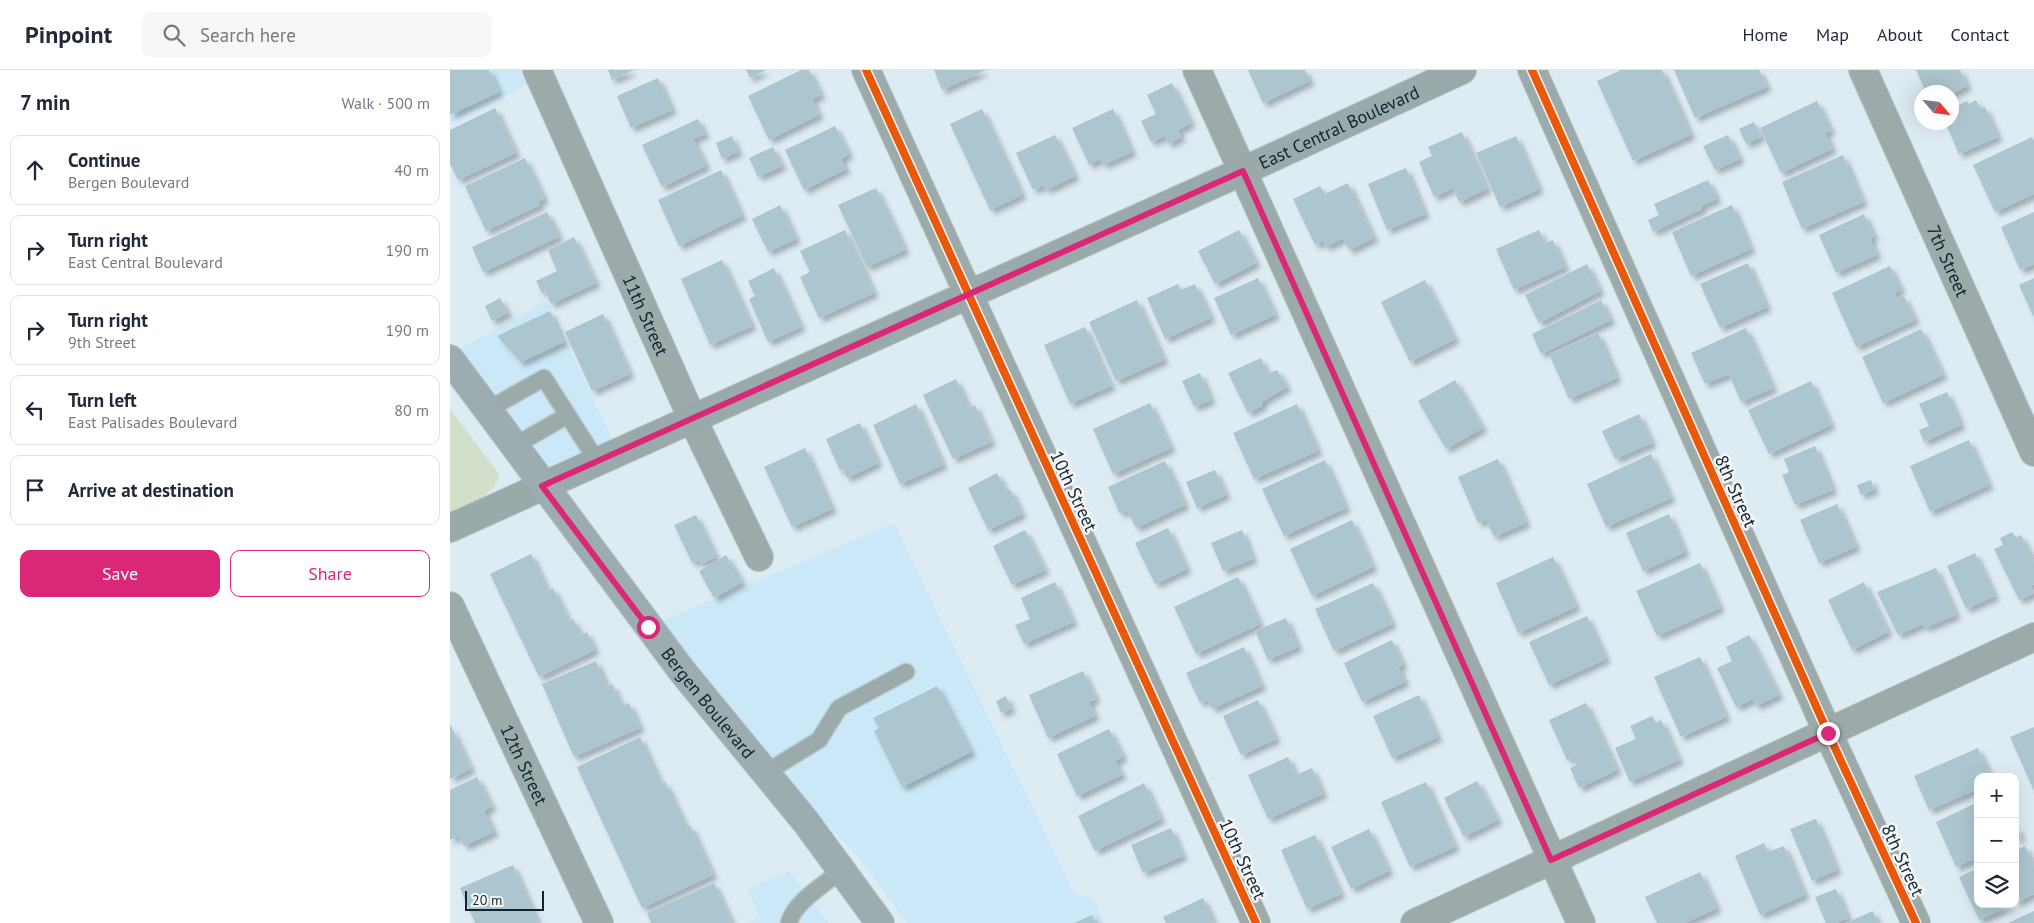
<!DOCTYPE html>
<html lang="en">
<head>
<meta charset="utf-8">
<style>
  :root { --surface:#fff; --page:#f6f6f7; --text:#1f2937; --muted:#747a83; --line:#e0e1e3; --accent:#db2777 }
  body { margin:0; font-family:"PT Sans",sans-serif; background:var(--page); color:var(--text) }
  .controls { position:absolute; right:15px; bottom:15px; display:grid; overflow:hidden; border-radius:10px; box-shadow:0 5px 20px #0002 }
  .controls button { width:45px; height:45px; display:grid; place-items:center; padding:0; border:0; border-bottom:1px solid var(--line); background:var(--surface); color:var(--text); font:25px sans-serif }
  .compass { position:absolute; left:1464px; top:15px; width:45px; height:45px; border-radius:50%; background:var(--surface); box-shadow:0 5px 20px #0002; rotate:118deg }
  .scale { position:absolute; left:15px; bottom:12px; width:79px; box-sizing:border-box; padding-left:5px; border:2px solid #0d2633; border-top:0; font-size:14px; line-height:18px; white-space:nowrap; color:#0d2633; -webkit-text-stroke:4px #f6f6f6; paint-order:stroke }
  .stop { position:absolute; width:15px; height:15px; margin:-11px; border:4px solid #db2777; border-radius:50%; background:#fff }
  .stop.end { background:#db2777; border-color:#fff; box-shadow:0 1px 5px #0008 }
  .list { margin:0; padding:0; list-style:none }
  h2 { display:flex; justify-content:space-between; align-items:center; height:65px; margin:0; padding:0 20px; font-size:21px }
  h2 small { font-size:16px; font-weight:400; color:var(--muted) }
  .list li { display:grid; grid-template-columns:32px 1fr auto; gap:15px; align-items:center; box-sizing:border-box; height:70px; margin:0 10px 10px; padding:0 10px; border:1px solid var(--line); border-radius:10px }
  .list b { display:block; font-size:19px; white-space:nowrap }
  .list p { margin:0; font-size:16px; white-space:nowrap; color:var(--muted) }
  .list em { font-size:16px; font-style:normal; color:var(--muted) }
  .actions { display:flex; gap:10px; padding:15px 20px }
  .actions a { flex:1; padding:11px 0; border:1px solid var(--accent); border-radius:10px; text-align:center; font-size:18px; color:var(--accent) }
  .actions .main { background:var(--accent); color:#fff }
  .icon { flex:none; width:28px; height:28px; fill:none; stroke:currentColor; stroke-width:2; stroke-linecap:round; stroke-linejoin:round }
  .map { position:relative; flex:none; width:1584px; height:853px; overflow:hidden }
  header { display:flex; align-items:center; gap:30px; box-sizing:border-box; height:70px; padding:0 25px; background:var(--surface); border-bottom:1px solid var(--line) }
  header strong { font-size:24px }
  nav { display:flex; gap:28px; margin-inline-start:auto; font-size:18px }
  .search { width:350px; height:45px; background:var(--page); display:flex; align-items:center; gap:12px; box-sizing:border-box; padding:0 18px; border-radius:10px; color:var(--muted); font-size:19px }
  main { display:flex }
  aside { flex:1; background:var(--surface) }
  .map>svg:first-child { display:block }
  .built { fill:#cbe8f8 }
  .green { fill:#d4dfc9 }
  .building { fill:#acc6cf; filter:url(#shadow) }
  .lines { fill:none; stroke-linecap:round; stroke-linejoin:round }
  .lane-casing { stroke:#b9c7cf; stroke-width:19 }
  .street-casing { stroke:#b9c7cf; stroke-width:30 }
  .secondary-casing { stroke:#b9c7cf; stroke-width:30 }
  .primary-casing { stroke:#b9c7cf; stroke-width:30 }
  .lane { stroke:#9caaaa; stroke-width:16 }
  .street { stroke:#9caaaa; stroke-width:28 }
  .secondary { stroke:#9aaaaa; stroke-width:28 }
  .primary { stroke:#9dadaf; stroke-width:28 }
  .cycleway-casing { stroke:#f6f6f6; stroke-width:11 }
  .cycleway { stroke:#e8590c; stroke-width:8 }
  .route { stroke:#db2777; stroke-width:6 }
  .labels { text-anchor:middle; dominant-baseline:central; stroke-width:5; stroke-linejoin:round; paint-order:stroke }
  .street-label { font-size:18px; fill:#0d2633; stroke:#f6f6f6 }
</style>
</head>
<body>
<header>
<strong>Pinpoint</strong>
<div class="search"><svg class="icon" aria-label="search" viewBox="0 0 24 24"><circle cx="10" cy="10" r="6"/><path d="M15 15l6 6"/></svg>Search here</div>
<nav><a>Home</a><a>Map</a><a>About</a><a>Contact</a></nav>
</header>
<main>
<aside>
<h2>7 min<small>Walk · 500 m</small></h2>
<ul class="list">
<li><svg class="icon" aria-label="ahead" viewBox="0 0 24 24"><path d="M12 20V5M6 11l6-6 6 6"/></svg><div><b>Continue</b><p>Bergen Boulevard</p></div><em>40 m</em></li>
<li><svg class="icon" aria-label="right" viewBox="0 0 24 24"><path d="M7 20v-9h11M14 6l5 5-5 5"/></svg><div><b>Turn right</b><p>East Central Boulevard</p></div><em>190 m</em></li>
<li><svg class="icon" aria-label="right" viewBox="0 0 24 24"><path d="M7 20v-9h11M14 6l5 5-5 5"/></svg><div><b>Turn right</b><p>9th Street</p></div><em>190 m</em></li>
<li><svg class="icon" aria-label="left" viewBox="0 0 24 24"><path d="M17 20v-9H6M10 6l-5 5 5 5"/></svg><div><b>Turn left</b><p>East Palisades Boulevard</p></div><em>80 m</em></li>
<li><svg class="icon" aria-label="arrive" viewBox="0 0 24 24"><path d="M6 21V4h12l-3 4 3 4H6"/></svg><div><b>Arrive at destination</b></div></li>
</ul>
<div class="actions"><a class="main">Save</a><a>Share</a></div>
</aside>
<div class="map">
<svg width="1584" height="853" viewBox="0 0 1584 853">
  <defs>
    <filter id="shadow"><feDropShadow dx="4.5" dy="4.5" stdDeviation="2.5" flood-color="#0004"/></filter>
  </defs>
  <rect width="100%" height="100%" fill="#ddebf3"/>
  <path class="built" d="M 0,0 L 87,0 L 91,8 L 0,53 Z
    M 97,231 L 168,382 L 92,416 L 0,284 Z
    M 444,453 L 624,823 L 644,829 L 654,853 L 457,853 L 409,788 L 232,601 L 198,557 Z
    M 339,801 L 378,853 L 297,853 L 310,847 L 297,819 Z"/>
  <path class="green" d="M 0,339 L 49,404 C 48,425 16,434 0,442 Z"/>
  <path class="building" d="M 0,0 L 39,0 L 49,22 L 0,45 Z
    M 158,0 L 184,0 L 162,10 Z
    M 296,0 L 316,0 L 300,8 Z
    M 351,0 L 359,0 L 371,25 L 362,29 L 369,45 L 319,70 L 298,26 Z
    M 484,0 L 536,0 L 492,20 Z
    M 798,0 L 855,0 L 860,11 L 813,33 Z
    M 1171,0 L 1212,0 L 1241,65 L 1183,91 L 1147,11 Z
    M 1224,0 L 1309,0 L 1317,17 L 1245,48 Z
    M 1466,0 L 1510,0 L 1517,16 L 1502,24 L 1476,22 Z
    M 208,8 L 222,40 L 181,58 L 167,26 Z
    M 722,13 L 741,53 L 728,60 L 731,67 L 718,74 L 715,66 L 701,72 L 691,51 L 706,44 L 697,25 Z
    M 1526,30 L 1530,39 L 1535,37 L 1548,67 L 1509,84 L 1495,52 L 1502,52 L 1502,38 L 1517,31 L 1518,34 Z
    M 1367,31 L 1381,61 L 1375,63 L 1382,79 L 1331,103 L 1310,58 Z
    M 45,38 L 66,83 L 8,110 L 0,94 L 0,60 Z
    M 532,39 L 572,125 L 540,140 L 500,54 Z
    M 663,39 L 682,82 L 653,95 L 650,89 L 639,95 L 622,58 Z
    M 248,49 L 255,64 L 243,69 L 256,96 L 212,117 L 192,75 Z
    M 1304,52 L 1311,67 L 1296,74 L 1289,59 Z
    M 385,56 L 399,84 L 391,89 L 396,99 L 354,120 L 335,80 Z
    M 1012,62 L 1037,119 L 1009,132 L 1003,118 L 984,127 L 969,92 L 982,86 L 978,77 Z
    M 605,65 L 625,106 L 596,120 L 594,115 L 583,120 L 566,83 Z
    M 1278,65 L 1290,89 L 1265,100 L 1253,76 Z
    M 282,66 L 288,82 L 272,89 L 266,73 Z
    M 1066,66 L 1089,119 L 1050,137 L 1026,83 Z
    M 1582,67 L 1584,71 L 1584,124 L 1545,142 L 1523,95 Z
    M 323,77 L 332,96 L 308,107 L 299,88 Z
    M 1393,85 L 1413,132 L 1352,159 L 1332,112 Z
    M 75,88 L 94,129 L 88,132 L 90,135 L 36,161 L 15,116 Z
    M 956,98 L 975,144 L 937,160 L 918,114 Z
    M 271,100 L 292,146 L 229,176 L 208,130 Z
    M 1258,110 L 1267,129 L 1251,136 L 1252,139 L 1203,162 L 1198,150 L 1209,145 L 1204,134 Z
    M 898,113 L 924,168 L 899,180 L 893,168 L 876,177 L 873,171 L 865,175 L 843,129 L 870,116 L 875,124 Z
    M 426,118 L 455,180 L 417,197 L 388,135 Z
    M 330,135 L 346,169 L 318,182 L 302,149 Z
    M 1282,135 L 1301,179 L 1241,206 L 1222,162 Z
    M 97,142 L 109,167 L 33,202 L 22,177 Z
    M 1584,142 L 1584,194 L 1570,200 L 1551,157 Z
    M 1414,144 L 1424,167 L 1420,169 L 1427,185 L 1386,203 L 1369,165 Z
    M 395,160 L 424,223 L 369,248 L 350,207 L 360,202 L 350,181 Z
    M 789,160 L 806,193 L 765,214 L 748,181 Z
    M 1089,160 L 1095,173 L 1103,170 L 1115,197 L 1064,220 L 1046,179 Z
    M 124,167 L 146,213 L 101,234 L 96,222 L 92,223 L 86,211 L 107,201 L 98,180 Z
    M 272,190 L 302,256 L 260,275 L 231,209 Z
    M 1298,193 L 1317,237 L 1270,258 L 1250,214 Z
    M 1137,194 L 1150,221 L 1089,253 L 1075,225 Z
    M 1440,196 L 1451,220 L 1444,223 L 1448,229 L 1454,226 L 1465,250 L 1406,277 L 1382,223 Z
    M 324,198 L 351,257 L 318,272 L 299,229 L 305,226 L 298,211 Z
    M 808,208 L 825,245 L 781,265 L 764,228 Z
    M 1584,208 L 1584,248 L 1569,215 Z
    M 975,210 L 1005,269 L 960,292 L 931,232 Z
    M 728,214 L 731,220 L 745,214 L 761,248 L 715,269 L 697,228 Z
    M 50,228 L 58,243 L 42,251 L 35,236 Z
    M 687,230 L 714,290 L 666,311 L 639,252 Z
    M 1151,230 L 1161,250 L 1091,284 L 1082,264 Z
    M 100,241 L 114,272 L 71,292 L 47,266 Z
    M 153,244 L 180,304 L 142,321 L 115,262 Z
    M 635,257 L 661,316 L 620,334 L 594,275 Z
    M 1296,258 L 1323,318 L 1291,332 L 1279,304 L 1255,314 L 1241,283 Z
    M 1471,259 L 1493,305 L 1433,333 L 1412,287 Z
    M 1148,263 L 1167,308 L 1119,329 L 1099,284 Z
    M 811,288 L 817,304 L 827,300 L 837,317 L 813,331 L 812,336 L 798,343 L 778,303 Z
    M 750,303 L 761,330 L 744,337 L 732,311 Z
    M 506,309 L 519,338 L 525,335 L 541,372 L 503,389 L 473,325 Z
    M 1005,310 L 1033,358 L 996,379 L 968,331 Z
    M 1361,311 L 1381,355 L 1319,384 L 1298,340 Z
    M 1497,322 L 1511,355 L 1474,372 L 1469,360 L 1479,356 L 1469,334 Z
    M 700,333 L 721,378 L 663,404 L 643,359 Z
    M 466,334 L 493,395 L 450,414 L 423,355 Z
    M 847,334 L 868,381 L 804,409 L 783,363 Z
    M 1189,344 L 1202,373 L 1165,389 L 1152,361 Z
    M 410,353 L 428,393 L 397,408 L 393,399 L 390,401 L 376,369 Z
    M 1519,370 L 1539,415 L 1480,442 L 1460,396 Z
    M 1365,376 L 1383,420 L 1345,435 L 1332,405 L 1339,402 L 1334,389 Z
    M 355,378 L 382,439 L 342,457 L 314,397 Z
    M 1201,384 L 1221,428 L 1156,457 L 1137,414 Z
    M 1048,389 L 1076,453 L 1044,467 L 1036,450 L 1028,453 L 1008,407 Z
    M 875,390 L 896,438 L 834,466 L 812,419 Z
    M 715,391 L 735,435 L 686,458 L 677,440 L 670,444 L 658,417 Z
    M 765,400 L 776,425 L 747,438 L 736,412 Z
    M 547,403 L 556,421 L 560,419 L 572,444 L 538,460 L 518,418 Z
    M 1421,410 L 1424,420 L 1411,425 L 1407,415 Z
    M 1387,434 L 1406,477 L 1369,493 L 1350,450 Z
    M 1219,444 L 1235,482 L 1193,501 L 1176,463 Z
    M 246,445 L 266,487 L 251,494 L 249,490 L 242,493 L 224,455 Z
    M 902,450 L 923,497 L 862,526 L 840,479 Z
    M 718,458 L 737,499 L 705,514 L 685,473 Z
    M 575,460 L 595,500 L 562,515 L 543,476 Z
    M 792,460 L 803,489 L 773,501 L 761,473 Z
    M 1562,462 L 1566,468 L 1571,465 L 1584,491 L 1584,514 L 1581,516 L 1584,523 L 1569,530 L 1544,479 L 1553,475 L 1550,468 Z
    M 1525,483 L 1545,526 L 1516,539 L 1497,496 Z
    M 81,484 L 98,521 L 103,518 L 119,551 L 123,549 L 131,565 L 137,562 L 145,580 L 89,607 L 40,504 Z
    M 276,485 L 292,512 L 264,528 L 249,501 Z
    M 1103,487 L 1126,537 L 1068,563 L 1046,513 Z
    M 1250,493 L 1270,538 L 1207,566 L 1186,521 Z
    M 1486,498 L 1506,545 L 1475,558 L 1473,554 L 1448,565 L 1427,522 Z
    M 788,507 L 810,554 L 746,584 L 724,537 Z
    M 605,512 L 623,552 L 574,574 L 565,555 L 580,549 L 571,528 Z
    M 1414,512 L 1438,562 L 1402,580 L 1378,530 Z
    M 923,513 L 942,554 L 884,581 L 865,539 Z
    M 1137,546 L 1156,589 L 1099,615 L 1079,572 Z
    M 836,548 L 848,577 L 818,590 L 805,561 Z
    M 1299,565 L 1329,625 L 1306,636 L 1303,629 L 1286,637 L 1267,598 L 1282,591 L 1276,577 Z
    M 942,570 L 953,595 L 948,597 L 955,612 L 912,632 L 894,593 Z
    M 794,577 L 812,616 L 762,639 L 758,630 L 750,633 L 736,603 Z
    M 1250,587 L 1276,647 L 1231,667 L 1204,607 Z
    M 146,591 L 157,617 L 162,614 L 172,636 L 179,633 L 190,658 L 124,687 L 92,614 Z
    M 633,601 L 646,629 L 639,632 L 645,646 L 598,668 L 579,625 Z
    M 487,616 L 521,682 L 452,717 L 424,661 L 429,658 L 423,648 Z
    M 969,625 L 988,667 L 942,688 L 923,646 Z
    M 556,626 L 561,639 L 551,643 L 546,631 Z
    M 808,630 L 826,669 L 791,685 L 773,646 Z
    M 1136,633 L 1167,700 L 1129,718 L 1120,698 L 1126,695 L 1122,687 L 1117,690 L 1099,650 Z
    M 1202,646 L 1206,653 L 1211,650 L 1229,690 L 1180,712 L 1165,678 L 1186,669 L 1180,656 Z
    M 0,654 L 21,699 L 0,709 Z
    M 1584,657 L 1584,721 L 1560,667 Z
    M 659,659 L 673,687 L 665,691 L 672,705 L 627,726 L 607,684 Z
    M 190,667 L 211,714 L 215,712 L 236,757 L 240,755 L 263,805 L 192,838 L 127,697 Z
    M 1528,678 L 1541,707 L 1528,707 L 1528,719 L 1479,740 L 1464,706 Z
    M 838,687 L 846,705 L 862,698 L 873,724 L 818,749 L 798,705 Z
    M 27,707 L 42,737 L 34,741 L 44,762 L 14,776 L 9,766 L 0,770 L 0,720 Z
    M 1027,711 L 1048,750 L 1014,767 L 994,728 Z
    M 976,712 L 1005,777 L 960,797 L 931,732 Z
    M 694,713 L 711,749 L 645,781 L 628,746 Z
    M 1528,732 L 1528,787 L 1506,797 L 1486,752 Z
    M 1366,749 L 1387,800 L 1362,811 L 1340,759 Z
    M 1565,754 L 1571,766 L 1565,769 Z
    M 721,758 L 733,786 L 693,803 L 681,775 Z
    M 919,759 L 939,801 L 901,819 L 881,777 Z
    M 865,765 L 891,824 L 857,839 L 831,780 Z
    M 1314,773 L 1318,782 L 1334,776 L 1355,825 L 1310,845 L 1285,786 Z
    M 1575,776 L 1584,795 L 1584,824 L 1565,833 L 1565,781 Z
    M 63,795 L 88,853 L 25,853 L 10,818 Z
    M 1528,798 L 1528,834 L 1563,834 L 1529,850 L 1509,807 Z
    M 1250,802 L 1267,838 L 1235,853 L 1207,853 L 1195,827 Z
    M 264,813 L 282,853 L 201,853 L 197,843 Z
    M 1386,819 L 1398,848 L 1386,853 L 1376,853 L 1365,827 Z
    M 753,828 L 764,853 L 716,853 L 713,847 Z
    M 1423,841 L 1428,853 L 1396,853 Z
    M 1584,841 L 1584,853 L 1558,853 Z
    M 642,845 L 646,853 L 624,853 Z"/>
  <g class="lines">
    <defs>
      <path id="lane" d="M 37,340 L 94,308 L 147,391
        M 64,376 L 118,345
        M 315,703 L 369,670 L 389,638 L 456,602
        M 339,853 C 343,833 376,813 392,800"/>
      <g id="street">
        <path id="s1" d="M 87,0 L 242,348 L 309,487"/>
        <path d="M 416,0 L 806,853"/>
        <path d="M 747,0 L 1131,853"/>
        <path d="M 1082,0 L 1378,663 L 1466,853"/>
        <path id="s2" d="M 1413,0 L 1584,382"/>
        <path id="s3" d="M 0,536 L 149,853"/>
        <path d="M 965,853 L 1584,567"/>
      </g>
      <g id="secondary">
        <path id="s4" d="M 0,458 L 793,101 L 1012,0"/>
      </g>
      <g id="primary">
        <path id="s5" d="M 0,289 L 232,601 L 356,752 L 430,853"/>
      </g>
    </defs>
    <use href="#lane" class="lane-casing"/>
    <use href="#street" class="street-casing"/>
    <use href="#secondary" class="secondary-casing"/>
    <use href="#primary" class="primary-casing"/>
    <use href="#lane" class="lane"/>
    <use href="#street" class="street"/>
    <use href="#secondary" class="secondary"/>
    <use href="#primary" class="primary"/>
    <defs>
      <path id="cycleway" d="M 416,0 L 806,853
        M 1082,0 L 1378,663 L 1466,853"/>
    </defs>
    <use href="#cycleway" class="cycleway-casing"/>
    <use href="#cycleway" class="cycleway"/>
  </g>
  <g class="lines">
    <path class="route" d="M 198,557 L 92,416 L 793,101 L 1101,790 L 1378,663"/>
  </g>
  <g class="labels">
    <g class="street-label">
      <text stroke="none"><textPath href="#s4" startOffset="975">East Central Boulevard</textPath></text>
      <text stroke="none"><textPath href="#s2" startOffset="209">7th Street</textPath></text>
      <text stroke="none"><textPath href="#s1" startOffset="268">11th Street</textPath></text>
      <text transform="translate(624 421) rotate(65)">10th Street</text>
      <text transform="translate(1286 421) rotate(66)">8th Street</text>
      <text stroke="none"><textPath href="#s5" startOffset="430">Bergen Boulevard</textPath></text>
      <text stroke="none"><textPath href="#s3" startOffset="175">12th Street</textPath></text>
      <text transform="translate(793 789) rotate(65)">10th Street</text>
      <text transform="translate(1453 790) rotate(65)">8th Street</text>
    </g>
  </g>
</svg>
<div class="controls">
<button>+</button>
<button>−</button>
<button><svg class="icon" aria-label="layers" viewBox="0 0 24 24"><path d="M12 4l9 5-9 5-9-5zM3 14l9 5 9-5"/></svg></button>
</div>
<svg class="compass" viewBox="-18 -18 36 36"><path d="M0-13l5 13h-10z" fill="#e53935"/><path d="M0 13l5-13h-10z" fill="#747a83"/></svg>
<div class="scale">20 m</div>
<div class="stop" style="left:198px;top:557px"></div>
<div class="stop end" style="left:1378px;top:663px"></div>
</div>
</main>
</body>
</html>
